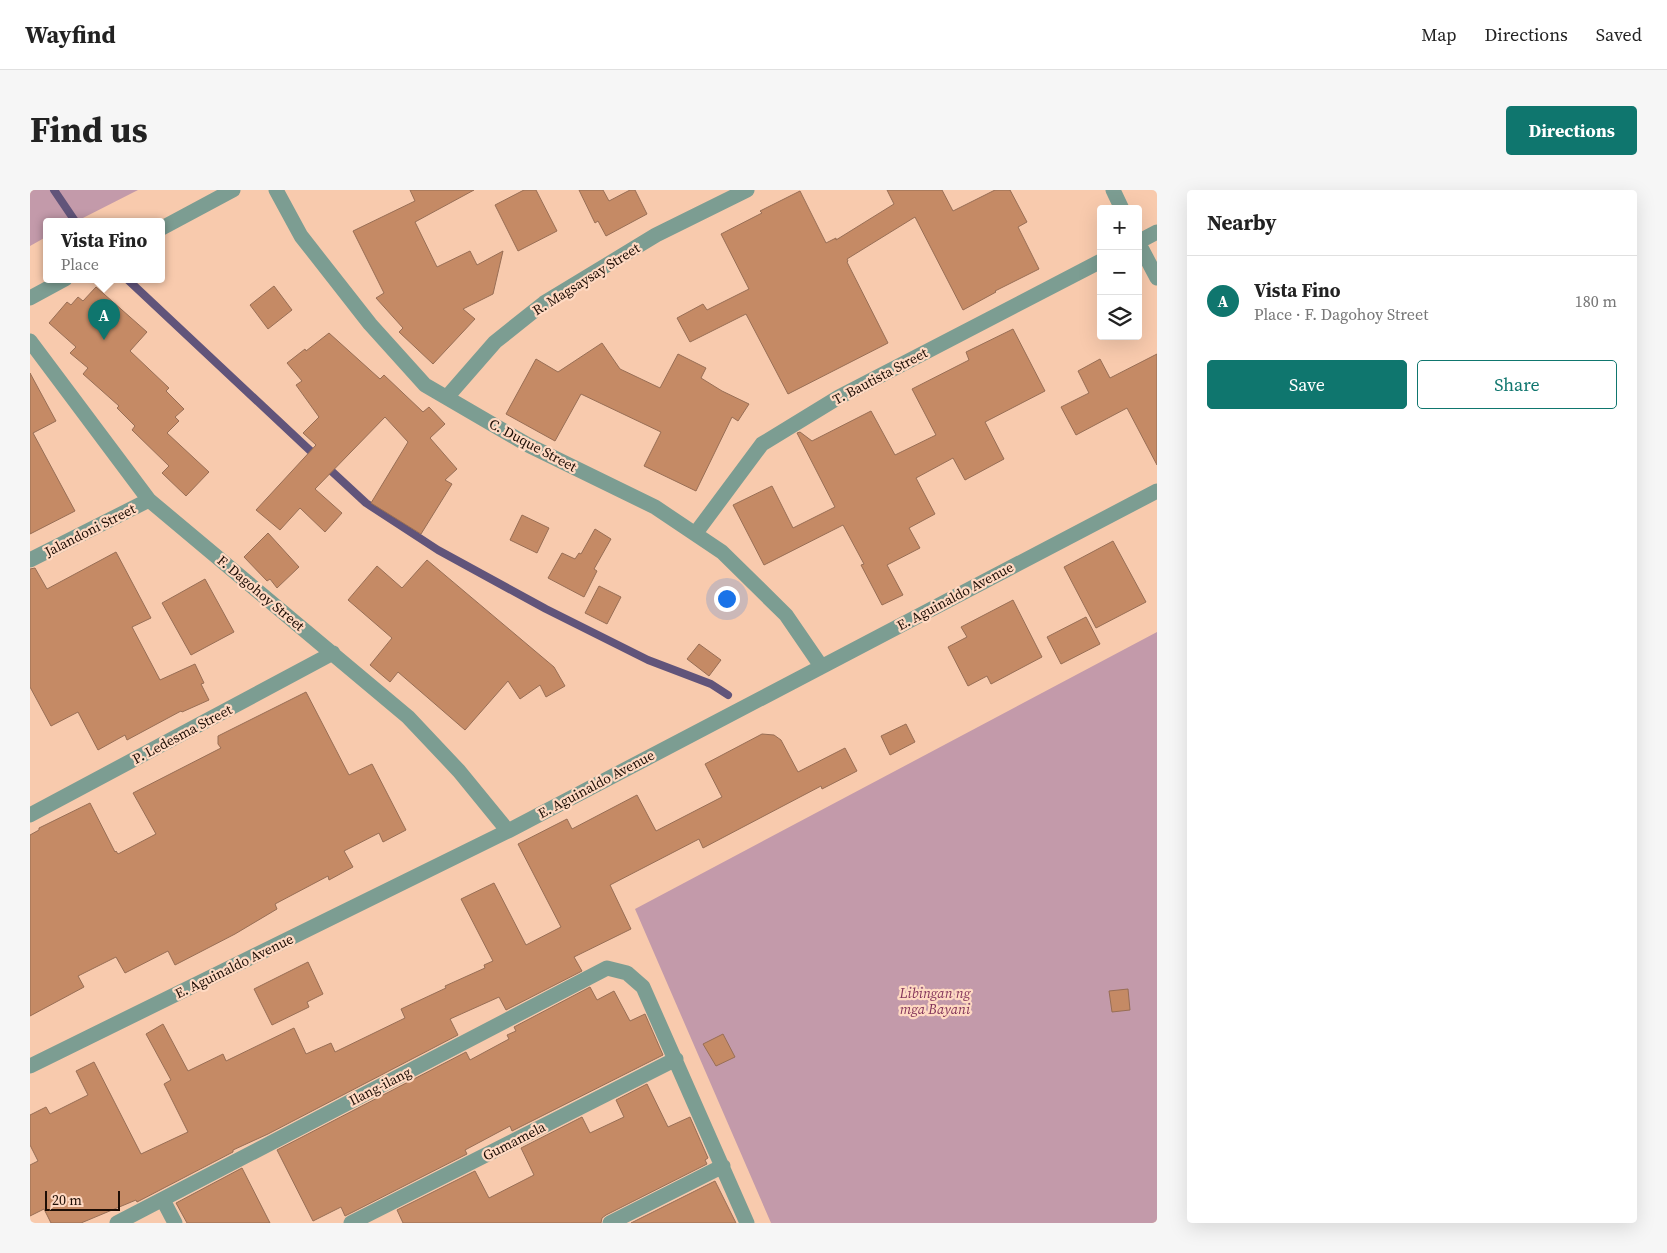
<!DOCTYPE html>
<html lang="en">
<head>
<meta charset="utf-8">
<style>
  :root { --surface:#fff; --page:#f6f6f6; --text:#222; --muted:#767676; --line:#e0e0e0; --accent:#0f766e }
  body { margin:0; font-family:"Source Serif 4",serif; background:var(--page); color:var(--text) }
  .controls { position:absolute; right:15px; top:15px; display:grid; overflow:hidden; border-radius:5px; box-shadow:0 5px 20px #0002 }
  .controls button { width:45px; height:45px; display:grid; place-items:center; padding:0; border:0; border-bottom:1px solid var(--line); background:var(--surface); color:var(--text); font:25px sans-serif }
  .scale { position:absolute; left:15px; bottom:12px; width:75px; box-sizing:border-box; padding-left:5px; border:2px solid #1e0e05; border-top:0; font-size:14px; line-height:18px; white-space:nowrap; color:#1e0e05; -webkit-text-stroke:4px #ffd9c2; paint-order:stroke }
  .you { position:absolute; left:696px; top:408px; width:18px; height:18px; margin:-12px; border:4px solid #fff; border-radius:50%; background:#1a73e8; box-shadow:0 0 0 8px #1a73e833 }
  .badge { display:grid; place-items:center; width:32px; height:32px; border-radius:50%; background:var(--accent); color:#fff; font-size:16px; font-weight:700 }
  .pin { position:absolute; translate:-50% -41px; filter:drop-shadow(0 1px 2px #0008) }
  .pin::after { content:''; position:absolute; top:26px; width:18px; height:15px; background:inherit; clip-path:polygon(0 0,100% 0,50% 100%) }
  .popup { position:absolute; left:13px; top:28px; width:122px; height:65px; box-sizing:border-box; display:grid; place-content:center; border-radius:5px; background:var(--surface); filter:drop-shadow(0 1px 4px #0005); font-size:16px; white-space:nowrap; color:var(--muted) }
  .popup b { font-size:19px; color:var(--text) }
  .popup::after { content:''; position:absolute; left:50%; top:100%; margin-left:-10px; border:10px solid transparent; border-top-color:var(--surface) }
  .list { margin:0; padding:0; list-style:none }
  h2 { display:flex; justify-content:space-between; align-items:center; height:65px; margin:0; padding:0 20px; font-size:21px }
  h2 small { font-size:16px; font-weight:400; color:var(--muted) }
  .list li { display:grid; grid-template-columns:32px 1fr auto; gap:15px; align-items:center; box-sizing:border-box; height:90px; padding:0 20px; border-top:1px solid var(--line) }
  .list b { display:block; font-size:19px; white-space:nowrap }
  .list p { margin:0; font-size:16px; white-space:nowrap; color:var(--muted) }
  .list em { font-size:16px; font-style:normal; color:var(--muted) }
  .actions { display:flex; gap:10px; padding:15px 20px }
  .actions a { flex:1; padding:11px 0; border:1px solid var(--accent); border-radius:5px; text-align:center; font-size:18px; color:var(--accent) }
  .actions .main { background:var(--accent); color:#fff }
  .icon { flex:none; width:28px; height:28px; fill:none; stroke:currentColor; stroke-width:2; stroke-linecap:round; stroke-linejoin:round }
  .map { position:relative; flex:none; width:1127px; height:1033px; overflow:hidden; border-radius:5px }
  header { display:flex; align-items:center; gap:30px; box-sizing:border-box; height:70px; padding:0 25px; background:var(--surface); border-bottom:1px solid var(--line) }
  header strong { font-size:24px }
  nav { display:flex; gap:28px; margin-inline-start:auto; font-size:18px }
  .intro { display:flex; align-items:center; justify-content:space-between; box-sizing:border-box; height:120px; padding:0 30px }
  h1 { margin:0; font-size:35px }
  .button { padding:12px 22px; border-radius:5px; background:var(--accent); color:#fff; font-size:18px; font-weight:700 }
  main { display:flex; gap:30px; padding:0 30px }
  aside { flex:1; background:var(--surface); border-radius:5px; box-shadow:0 5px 20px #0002 }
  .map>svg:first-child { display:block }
  .green { fill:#c39aaa }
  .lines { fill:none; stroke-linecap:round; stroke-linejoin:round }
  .stream { stroke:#61547a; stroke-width:8 }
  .building { fill:#c58a65; stroke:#986e55 }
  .minor { stroke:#7c9d92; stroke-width:15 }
  .tertiary { stroke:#7c9d92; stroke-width:15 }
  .labels { text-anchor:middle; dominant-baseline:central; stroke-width:4.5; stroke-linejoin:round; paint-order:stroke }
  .street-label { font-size:14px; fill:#1e0e05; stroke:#ffd9c2 }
  .park-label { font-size:14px; font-style:italic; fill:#83345a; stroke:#ffd9c2 }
</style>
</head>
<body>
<header>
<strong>Wayfind</strong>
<nav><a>Map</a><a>Directions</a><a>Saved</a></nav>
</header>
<div class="intro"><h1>Find us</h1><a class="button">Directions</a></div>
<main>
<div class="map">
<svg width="1127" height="1033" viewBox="0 0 1127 1033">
  <rect width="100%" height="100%" fill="#f8caad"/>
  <path class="green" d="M 0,0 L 108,0 L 47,31 L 17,31 L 16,47 L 0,56 Z
    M 1127,442 L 1127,1033 L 741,1033 L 605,719 Z"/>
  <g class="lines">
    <path class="stream" d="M 24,0 L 45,31
      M 97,89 L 288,268
      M 296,276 L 336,313 L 408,360 L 516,419 L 618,470 L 681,494 L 698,505"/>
  </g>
  <path class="building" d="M 380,0 L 444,0 L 385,32 L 407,77 L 440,61 L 447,75 L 473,61 L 463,104 L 433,119 L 445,129 L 403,174 L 369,142 L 373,138 L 346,108 L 354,103 L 323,41 L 385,11 Z
    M 494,0 L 506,0 L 527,41 L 488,61 L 465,15 Z
    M 549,0 L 573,0 L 579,11 L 600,0 L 605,0 L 617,24 L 576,46 L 568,31 L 565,33 Z
    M 857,0 L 912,0 L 923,21 L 965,0 L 980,0 L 997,32 L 988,37 L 1009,79 L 965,101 L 966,102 L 933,120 L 885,27 L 817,69 L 818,71 L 817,72 L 858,153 L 758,204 L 716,124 L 660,152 L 647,128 L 673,114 L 677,120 L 719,99 L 691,44 L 732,23 L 730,21 L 770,1 L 796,53 L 806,48 L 806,50 L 864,14 Z
    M 244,96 L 262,120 L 238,139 L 220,115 Z
    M 66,97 L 117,142 L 100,161 L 139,198 L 136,201 L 154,219 L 145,227 L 149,231 L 137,243 L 179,282 L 156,306 L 132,283 L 139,276 L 102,240 L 105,236 L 87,218 L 89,216 L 53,184 L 58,178 L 40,163 L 46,157 L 19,133 L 37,112 L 41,115 L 48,107 L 53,111 Z
    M 983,139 L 1015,201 L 955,232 L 974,269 L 935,290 L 923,268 L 886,288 L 905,324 L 879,338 L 890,358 L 857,375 L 873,405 L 852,415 L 831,375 L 834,374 L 813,335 L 734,375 L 703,315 L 742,296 L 763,338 L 805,317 L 767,243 L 770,242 L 782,251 L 841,221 L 865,265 L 906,245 L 882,199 L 939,170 L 936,162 Z
    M 299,143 L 350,189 L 354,185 L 393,222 L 399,217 L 415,234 L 400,248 L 427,279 L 415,290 L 422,294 L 391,344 L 341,313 L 378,252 L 355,227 L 285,299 L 312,323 L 295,342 L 270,318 L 250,340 L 226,320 L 286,255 L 273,243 L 289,227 L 266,195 L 272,191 L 257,173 L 275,159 L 276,161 Z
    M 572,153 L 590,179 L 630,198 L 648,164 L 676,178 L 671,188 L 692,201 L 719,214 L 708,231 L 702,227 L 666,301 L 614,276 L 631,242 L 551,204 L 525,251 L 476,224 L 506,169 L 528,182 Z
    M 1127,164 L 1127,275 L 1097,218 L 1046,245 L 1031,217 L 1059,203 L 1048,181 L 1070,169 L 1080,188 Z
    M 0,183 L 26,231 L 3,243 L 45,321 L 0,344 Z
    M 492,325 L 519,338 L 507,363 L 480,350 Z
    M 565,339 L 581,349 L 564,379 L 567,381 L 554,407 L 518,388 L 532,363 L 545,369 L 549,363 L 551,364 Z
    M 238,343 L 269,377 L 247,398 L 240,389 L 237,391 L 214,367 Z
    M 1083,351 L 1116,412 L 1066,438 L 1034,377 Z
    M 86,362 L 121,428 L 102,437 L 130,490 L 165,474 L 174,493 L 171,494 L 179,510 L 152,522 L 151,521 L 97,550 L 95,545 L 68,560 L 48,522 L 21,536 L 0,497 L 0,379 L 5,378 L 17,399 Z
    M 397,370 L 524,477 L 535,496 L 516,507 L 510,495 L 490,509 L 478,491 L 435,540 L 368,482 L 360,492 L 340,475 L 362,448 L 318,410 L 347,376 L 372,398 Z
    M 175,389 L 204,442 L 161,465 L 132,413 Z
    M 569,396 L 591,407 L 577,434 L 555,423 Z
    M 983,410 L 1012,467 L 961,494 L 957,486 L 938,496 L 918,457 L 937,447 L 931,437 Z
    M 1056,427 L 1070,454 L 1031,474 L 1017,447 Z
    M 669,454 L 691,470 L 679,486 L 657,469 Z
    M 276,502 L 319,585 L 342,574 L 376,640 L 353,652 L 349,643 L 314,661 L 323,677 L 299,690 L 298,686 L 245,714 L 247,719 L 205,744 L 145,775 L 138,761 L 95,783 L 86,767 L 48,786 L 54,797 L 0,826 L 0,645 L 9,640 L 9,638 L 60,613 L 85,662 L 86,661 L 88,664 L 126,644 L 103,603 L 191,558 L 188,554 L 188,546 Z
    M 876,534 L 885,552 L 860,565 L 851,546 Z
    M 732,544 L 744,545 L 751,550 L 768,582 L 815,558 L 827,581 L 792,599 L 791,596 L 673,658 L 669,649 L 580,695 L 601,739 L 544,767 L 552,781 L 476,820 L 469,807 L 420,829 L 428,845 L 238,944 L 203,960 L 203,962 L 107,1012 L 106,1010 L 51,1033 L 21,1033 L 14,1019 L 0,1026 L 0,975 L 8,971 L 0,955 L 0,925 L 16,917 L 20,924 L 58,905 L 46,881 L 64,872 L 111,964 L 158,942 L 134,894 L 141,890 L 116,844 L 133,834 L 158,881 L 193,864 L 196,871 L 264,838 L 276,864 L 301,853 L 305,862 L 375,828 L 371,819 L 416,798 L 415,796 L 455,778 L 454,775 L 463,771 L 431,709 L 464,693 L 496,755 L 531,737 L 488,654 L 537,629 L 542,639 L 607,605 L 626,641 L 692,607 L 675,574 Z
    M 278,772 L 293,804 L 277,812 L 279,817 L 242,835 L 224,799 Z
    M 560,797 L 567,810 L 584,801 L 600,831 L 615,824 L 633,865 L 482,941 L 480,936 L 435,960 L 437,964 L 315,1026 L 311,1017 L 283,1031 L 247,960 L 436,862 L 440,870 L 479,849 L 477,845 L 486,841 L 484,837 Z
    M 1098,799 L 1100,820 L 1082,822 L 1079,801 Z
    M 693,844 L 705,867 L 686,876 L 673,854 Z
    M 617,894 L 638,937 L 660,927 L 678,968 L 675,970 L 677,974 L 576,1025 L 572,1028 L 571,1033 L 373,1033 L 367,1020 L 445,981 L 459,1008 L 504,985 L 491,958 L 552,927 L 560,943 L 594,927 L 586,910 Z
    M 212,978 L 240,1033 L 157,1033 L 146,1013 Z
    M 685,991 L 706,1033 L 601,1033 Z"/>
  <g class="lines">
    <path class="minor" d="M 246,0 L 271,46 L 340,134 L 395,195 L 498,255 L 625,317 L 692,362 L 756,425 L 791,476
      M 1083,0 L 1092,19
      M 1108,52 L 1127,88
      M 1108,52 L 1127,42
      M 0,151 L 119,310 L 378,527 L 429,581 L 478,641
      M 417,207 L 465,152 L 514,113 L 626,45 L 717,0
      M 665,344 L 732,254 L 809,207 L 1071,71
      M 0,370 L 119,310
      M 0,625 L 303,463
      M 0,876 L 478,641 L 1127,301
      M 133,1010 L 145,1033
      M 87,1033 L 577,778 L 597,783 L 613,797 L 717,1033
      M 321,1033 L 646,869
      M 580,1033 L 693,976"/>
    <path class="tertiary" d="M 132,38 L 203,0
      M 0,108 L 35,89"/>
  </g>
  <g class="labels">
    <g class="street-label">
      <text transform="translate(556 89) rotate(-32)">R. Magsaysay Street</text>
      <text transform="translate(850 186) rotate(-28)">T. Bautista Street</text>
      <text transform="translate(503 255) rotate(28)">C. Duque Street</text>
      <text transform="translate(60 340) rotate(-27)">Jalandoni Street</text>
      <text transform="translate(231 403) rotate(40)">F. Dagohoy Street</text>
      <text transform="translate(925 406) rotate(-28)">E. Aguinaldo Avenue</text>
      <text transform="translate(152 544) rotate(-28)">P. Ledesma Street</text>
      <text transform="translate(566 594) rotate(-28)">E. Aguinaldo Avenue</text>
      <text transform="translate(204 776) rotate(-26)">E. Aguinaldo Avenue</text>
      <text transform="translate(350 896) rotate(-27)">Ilang-ilang</text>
      <text transform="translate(484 951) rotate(-27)">Gumamela</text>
    </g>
    <g class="park-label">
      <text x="905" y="803">Libingan ng<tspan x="905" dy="16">mga Bayani</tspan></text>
    </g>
  </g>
</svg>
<div class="controls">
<button>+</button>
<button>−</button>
<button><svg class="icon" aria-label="layers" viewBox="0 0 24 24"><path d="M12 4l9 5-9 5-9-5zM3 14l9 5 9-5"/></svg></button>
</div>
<div class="scale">20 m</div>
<div class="you"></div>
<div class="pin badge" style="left:74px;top:150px">A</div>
<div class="popup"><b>Vista Fino</b>Place</div>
</div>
<aside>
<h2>Nearby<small></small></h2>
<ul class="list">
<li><span class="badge">A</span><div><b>Vista Fino</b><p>Place · F. Dagohoy Street</p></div><em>180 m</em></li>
</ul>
<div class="actions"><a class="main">Save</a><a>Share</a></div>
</aside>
</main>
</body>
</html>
